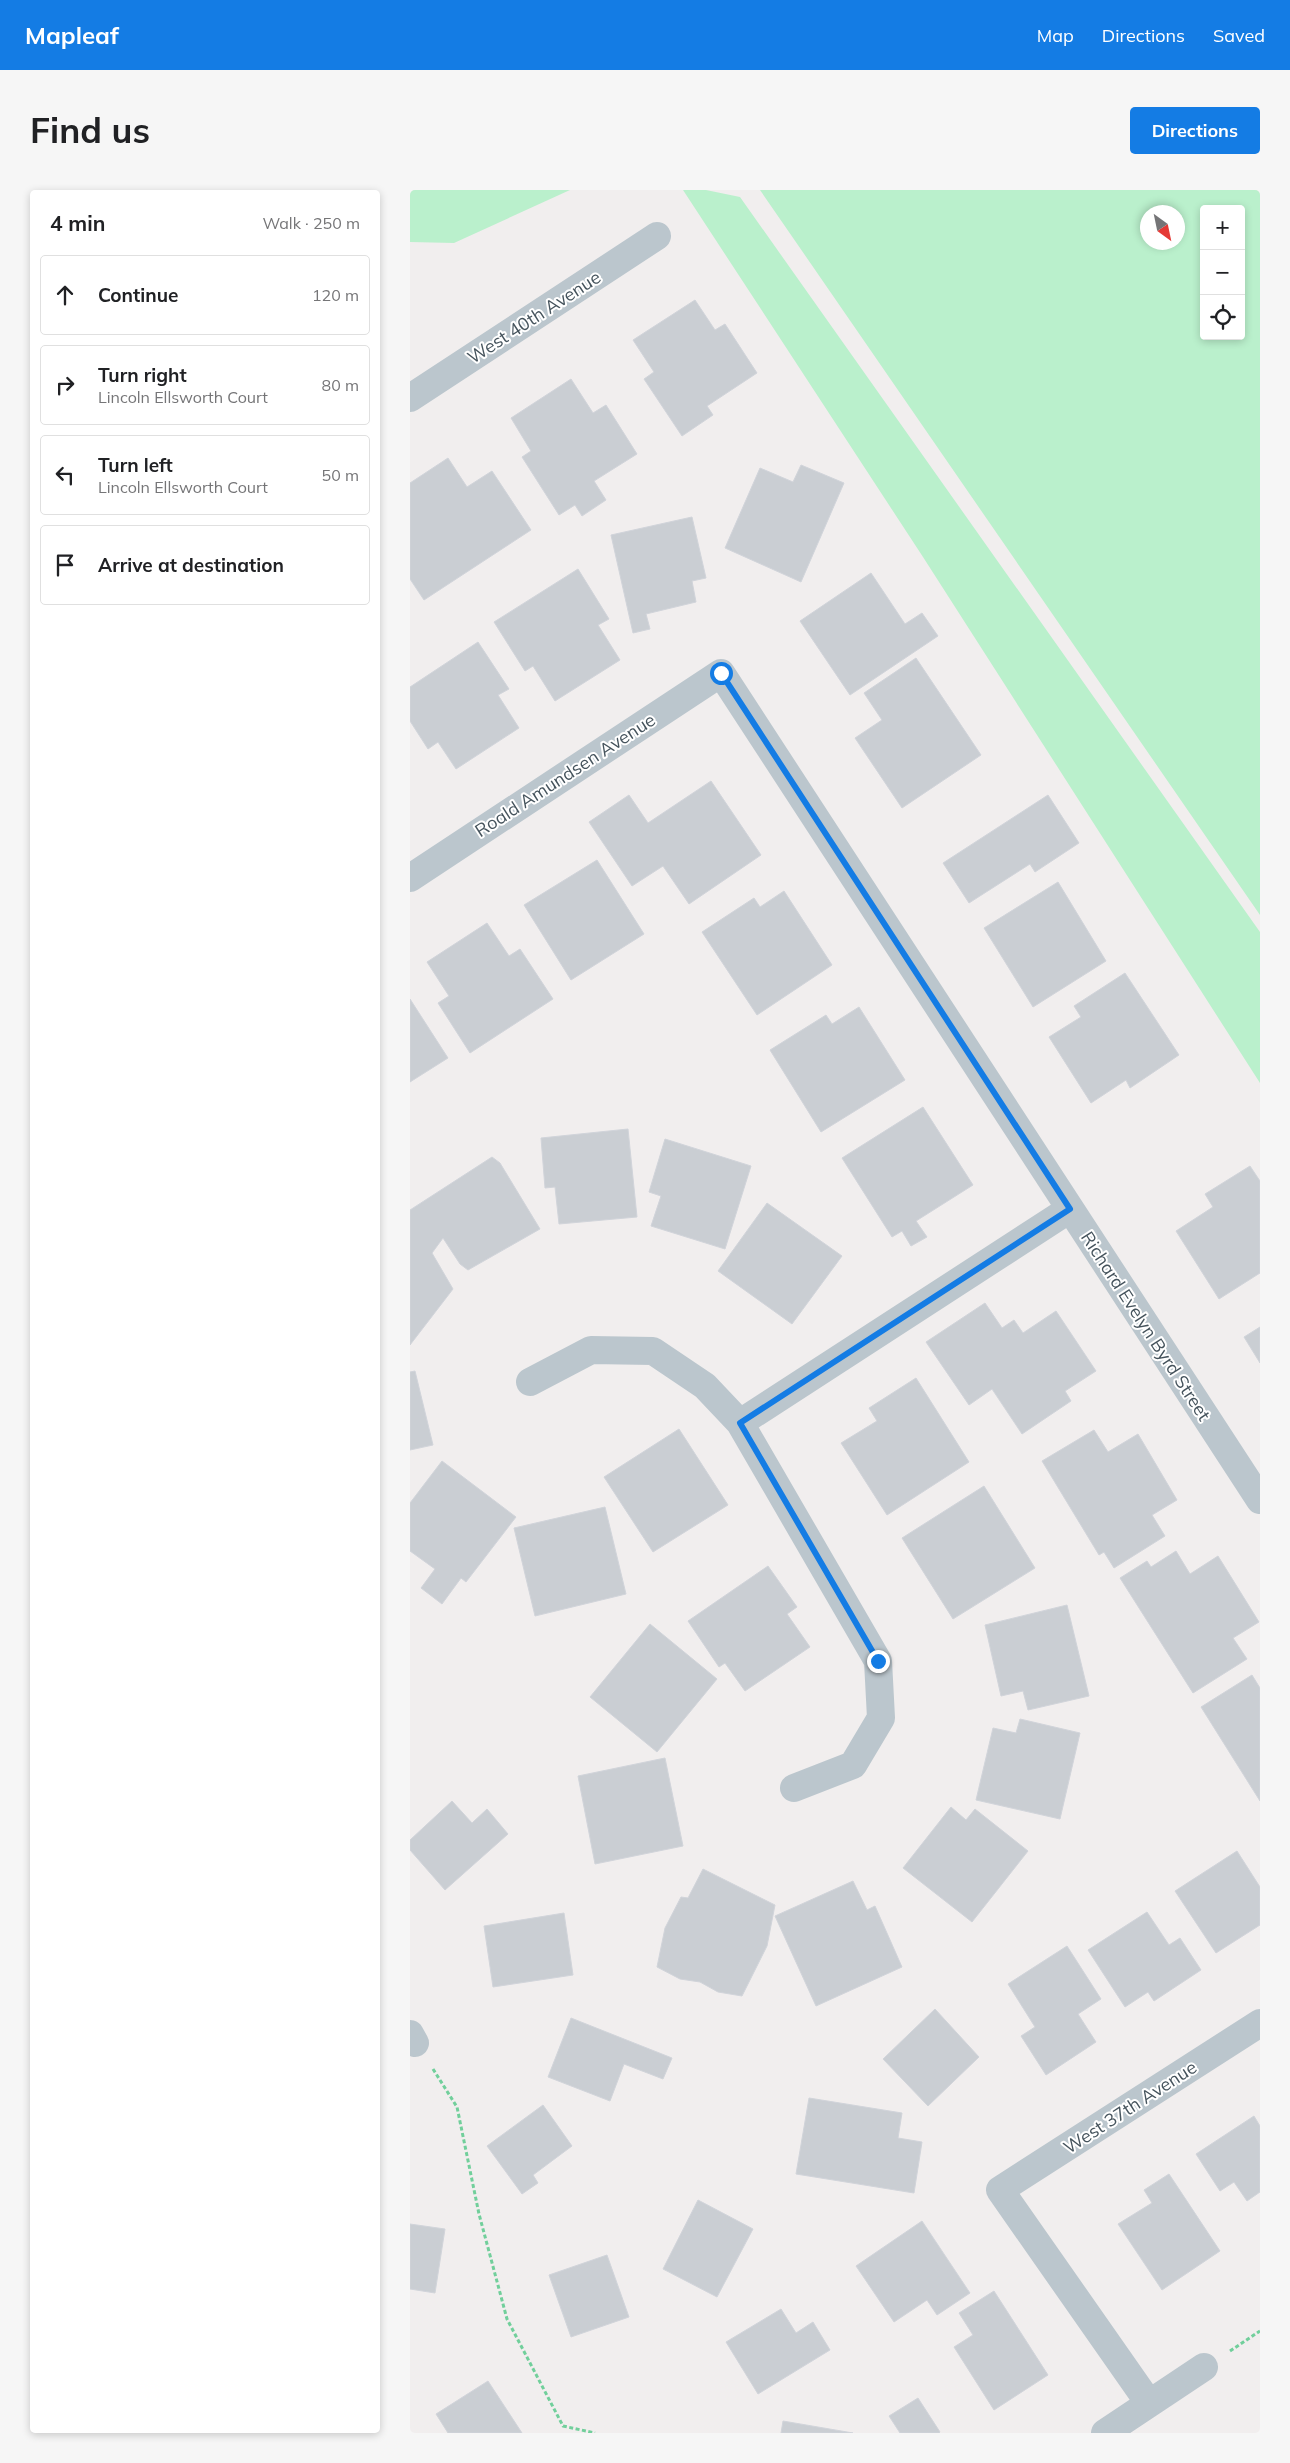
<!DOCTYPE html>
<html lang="en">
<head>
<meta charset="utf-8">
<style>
  :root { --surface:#fff; --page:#f6f6f6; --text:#202124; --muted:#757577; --line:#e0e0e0; --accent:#147ce4 }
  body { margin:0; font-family:Mulish,sans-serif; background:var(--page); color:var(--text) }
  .controls { position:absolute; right:15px; top:15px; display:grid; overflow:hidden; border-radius:5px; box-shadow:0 2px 8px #0003 }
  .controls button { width:45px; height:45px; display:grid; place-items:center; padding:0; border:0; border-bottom:1px solid var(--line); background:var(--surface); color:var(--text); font:25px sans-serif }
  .compass { position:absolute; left:730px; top:15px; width:45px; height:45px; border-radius:50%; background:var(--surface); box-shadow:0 2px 8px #0003; rotate:147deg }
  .stop { position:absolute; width:15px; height:15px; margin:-11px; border:4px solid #147ce4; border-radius:50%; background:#fff }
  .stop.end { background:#147ce4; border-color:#fff; box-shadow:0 1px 5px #0008 }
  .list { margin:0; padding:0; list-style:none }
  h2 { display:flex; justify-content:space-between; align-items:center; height:65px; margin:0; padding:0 20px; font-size:21px }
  h2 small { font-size:16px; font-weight:400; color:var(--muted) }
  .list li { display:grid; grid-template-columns:32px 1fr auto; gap:15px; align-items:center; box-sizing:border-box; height:80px; margin:0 10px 10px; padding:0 10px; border:1px solid var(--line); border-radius:5px }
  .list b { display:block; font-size:19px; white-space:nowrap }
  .list p { margin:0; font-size:16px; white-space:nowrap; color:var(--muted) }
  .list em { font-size:16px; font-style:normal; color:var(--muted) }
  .icon { flex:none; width:28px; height:28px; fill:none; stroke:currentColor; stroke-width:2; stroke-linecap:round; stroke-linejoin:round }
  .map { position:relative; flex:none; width:850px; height:2243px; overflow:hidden; border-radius:5px }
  header { display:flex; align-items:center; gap:30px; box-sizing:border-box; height:70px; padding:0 25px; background:var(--accent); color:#fff }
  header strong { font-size:24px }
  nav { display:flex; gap:28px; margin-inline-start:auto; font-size:18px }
  .intro { display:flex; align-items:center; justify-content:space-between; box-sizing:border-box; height:120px; padding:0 30px }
  h1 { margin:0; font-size:35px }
  .button { padding:12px 22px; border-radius:5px; background:var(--accent); color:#fff; font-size:18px; font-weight:700 }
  main { display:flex; gap:30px; padding:0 30px }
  aside { flex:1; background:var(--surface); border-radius:5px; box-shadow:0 2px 8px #0003 }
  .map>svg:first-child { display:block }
  .green { fill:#baf0cc; fill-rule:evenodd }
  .building { fill:#caced3; stroke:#d1d4da }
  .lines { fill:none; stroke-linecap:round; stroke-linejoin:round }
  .path { stroke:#71cf9b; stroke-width:3; stroke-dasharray:4 2.5; stroke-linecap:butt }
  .street { stroke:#bbc6cd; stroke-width:28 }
  .route { stroke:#147ce4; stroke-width:6 }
  .labels { text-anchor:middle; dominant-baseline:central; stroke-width:4; stroke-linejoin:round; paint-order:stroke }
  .street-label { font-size:18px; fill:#45535c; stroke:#fff }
</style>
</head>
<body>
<header>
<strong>Mapleaf</strong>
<nav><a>Map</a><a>Directions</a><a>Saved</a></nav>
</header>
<div class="intro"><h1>Find us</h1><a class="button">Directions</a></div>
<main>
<aside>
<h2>4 min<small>Walk · 250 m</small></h2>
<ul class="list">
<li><svg class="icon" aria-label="ahead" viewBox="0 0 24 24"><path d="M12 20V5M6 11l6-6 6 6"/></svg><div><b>Continue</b></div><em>120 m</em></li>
<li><svg class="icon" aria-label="right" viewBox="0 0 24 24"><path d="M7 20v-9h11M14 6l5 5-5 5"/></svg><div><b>Turn right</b><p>Lincoln Ellsworth Court</p></div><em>80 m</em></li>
<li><svg class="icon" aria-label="left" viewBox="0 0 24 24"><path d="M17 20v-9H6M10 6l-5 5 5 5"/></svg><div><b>Turn left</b><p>Lincoln Ellsworth Court</p></div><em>50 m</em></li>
<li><svg class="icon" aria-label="arrive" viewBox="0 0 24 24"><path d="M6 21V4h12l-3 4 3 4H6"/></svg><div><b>Arrive at destination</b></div></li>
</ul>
</aside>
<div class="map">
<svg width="850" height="2243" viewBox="0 0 850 2243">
  <rect width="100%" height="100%" fill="#f1eeee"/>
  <path class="green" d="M 0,0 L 160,0 L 44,53 L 0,52 Z
    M 273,0 L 296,0 L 330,7 L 850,742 L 850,893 L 513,367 Z
    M 350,0 L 850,0 L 850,725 ZM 794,19 L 831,19 L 831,146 L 794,146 ZM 768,22 L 768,52 L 738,52 L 738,22 Z"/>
  <path class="building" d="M 285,110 L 305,140 L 315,134 L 347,183 L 297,216 L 303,225 L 272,246 L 234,189 L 244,182 L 223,150 Z
    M 161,189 L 183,223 L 196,215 L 227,264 L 184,291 L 196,310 L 172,326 L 165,315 L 149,325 L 112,267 L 121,261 L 101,228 Z
    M 38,268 L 57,297 L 82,281 L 121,340 L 14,410 L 0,389 L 0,293 Z
    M 391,275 L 434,293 L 391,392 L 315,358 L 350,278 L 383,292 Z
    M 282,327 L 296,388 L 282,391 L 286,412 L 236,424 L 240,439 L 223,443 L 201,345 Z
    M 168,379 L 199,429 L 188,435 L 210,470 L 145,511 L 123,476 L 115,481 L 84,432 Z
    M 461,383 L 495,434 L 512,423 L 528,446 L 440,505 L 390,431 Z
    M 68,452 L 99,499 L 88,505 L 109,538 L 46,579 L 28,552 L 18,559 L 0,531 L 0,497 Z
    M 506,468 L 571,565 L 492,618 L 445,548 L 472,530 L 454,503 Z
    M 301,591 L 351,665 L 279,714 L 253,676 L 222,696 L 179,632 L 219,605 L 238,633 Z
    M 638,605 L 669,653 L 625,682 L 620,674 L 559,713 L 533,673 Z
    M 187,670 L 234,744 L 161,790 L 114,715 Z
    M 648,692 L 696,771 L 623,817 L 574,738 Z
    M 374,701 L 422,775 L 347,825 L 292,742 L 344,708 L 350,717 Z
    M 77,733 L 99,766 L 110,759 L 143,809 L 60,863 L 28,813 L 39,806 L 17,772 Z
    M 715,783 L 769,865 L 720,898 L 716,890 L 681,913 L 639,847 L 671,827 L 664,816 Z
    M 0,809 L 38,868 L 0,892 Z
    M 449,817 L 495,890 L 411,942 L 360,860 L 416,825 L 422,834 Z
    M 513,917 L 563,995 L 506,1031 L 517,1047 L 501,1056 L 492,1041 L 482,1047 L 432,968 Z
    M 218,939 L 227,1027 L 149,1034 L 145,997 L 135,998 L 131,948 Z
    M 255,949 L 341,976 L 315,1059 L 241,1036 L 251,1006 L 239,1002 Z
    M 82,967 L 90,973 L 130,1039 L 58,1080 L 50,1074 L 33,1048 L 22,1063 L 43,1099 L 0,1155 L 0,1020 Z
    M 840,976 L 850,991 L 850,1083 L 809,1109 L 766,1041 L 803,1017 L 795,1004 Z
    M 357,1013 L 432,1066 L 382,1134 L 308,1081 Z
    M 575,1113 L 592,1138 L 604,1130 L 613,1143 L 646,1121 L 686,1181 L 655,1201 L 661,1211 L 612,1244 L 582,1199 L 559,1215 L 516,1152 Z
    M 850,1137 L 850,1173 L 834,1147 Z
    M 5,1181 L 23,1255 L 0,1260 L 0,1182 Z
    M 506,1188 L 559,1272 L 477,1325 L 431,1253 L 467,1231 L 459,1218 Z
    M 269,1239 L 318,1315 L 243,1362 L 194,1287 Z
    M 684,1240 L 698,1262 L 728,1244 L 767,1310 L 742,1325 L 755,1346 L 704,1378 L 694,1362 L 689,1365 L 632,1271 Z
    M 32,1271 L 106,1327 L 56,1392 L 51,1388 L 32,1414 L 11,1398 L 25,1379 L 0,1361 L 0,1313 Z
    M 574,1296 L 625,1378 L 543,1429 L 492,1348 Z
    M 195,1317 L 216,1404 L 125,1426 L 104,1338 Z
    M 766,1361 L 780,1384 L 808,1366 L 849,1432 L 823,1448 L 837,1469 L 783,1503 L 710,1388 L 737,1371 L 741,1377 Z
    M 358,1376 L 387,1417 L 377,1424 L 400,1457 L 335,1501 L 315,1473 L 309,1477 L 278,1431 Z
    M 657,1415 L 679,1506 L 618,1520 L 613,1501 L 591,1506 L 575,1435 Z
    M 240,1434 L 307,1489 L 247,1562 L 180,1507 Z
    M 842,1485 L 850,1498 L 850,1611 L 791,1517 Z
    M 610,1529 L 670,1543 L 650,1629 L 566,1610 L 583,1538 L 606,1543 Z
    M 255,1568 L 273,1656 L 185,1674 L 168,1586 Z
    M 42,1611 L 62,1633 L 77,1619 L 98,1644 L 35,1700 L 0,1660 L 0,1650 Z
    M 541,1617 L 556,1630 L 565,1619 L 618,1661 L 562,1732 L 493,1678 Z
    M 827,1661 L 850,1697 L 850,1735 L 806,1763 L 765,1701 Z
    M 293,1679 L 365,1715 L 357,1756 L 332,1806 L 308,1802 L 290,1792 L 270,1789 L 247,1777 L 255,1738 L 271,1707 L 278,1708 Z
    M 443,1691 L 457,1720 L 465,1716 L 492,1777 L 406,1816 L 365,1726 Z
    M 737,1722 L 759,1755 L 770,1748 L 791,1780 L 744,1811 L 738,1802 L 715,1817 L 678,1760 Z
    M 154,1723 L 163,1785 L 83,1797 L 74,1736 Z
    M 657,1756 L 691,1809 L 668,1824 L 686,1852 L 636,1885 L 611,1846 L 625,1837 L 598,1794 Z
    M 525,1819 L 569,1867 L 518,1916 L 473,1869 Z
    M 161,1828 L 262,1868 L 253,1889 L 214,1874 L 200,1911 L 138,1887 Z
    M 399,1908 L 492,1923 L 488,1948 L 512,1952 L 504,2003 L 386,1984 Z
    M 133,1915 L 162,1956 L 123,1985 L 128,1993 L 112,2004 L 77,1956 Z
    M 844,1926 L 850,1936 L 850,2002 L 837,2011 L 824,1992 L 810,2001 L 786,1964 Z
    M 759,1984 L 810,2061 L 752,2100 L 708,2034 L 742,2013 L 734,2000 Z
    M 288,2010 L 343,2039 L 307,2107 L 253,2079 Z
    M 512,2031 L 560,2103 L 527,2125 L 517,2110 L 484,2132 L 446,2076 Z
    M 0,2034 L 35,2039 L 25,2103 L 0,2099 Z
    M 197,2065 L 219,2127 L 161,2147 L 139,2085 Z
    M 584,2101 L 638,2185 L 584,2220 L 544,2157 L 563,2145 L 549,2123 Z
    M 371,2119 L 386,2143 L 403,2132 L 420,2160 L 348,2204 L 316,2152 Z
    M 78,2191 L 112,2243 L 38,2243 L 26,2224 Z
    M 508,2208 L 530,2242 L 529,2243 L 490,2243 L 479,2226 Z
    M 373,2231 L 443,2243 L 371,2243 Z"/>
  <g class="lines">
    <path class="path" d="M 23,1879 L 47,1917 L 69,2024 L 97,2129 L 153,2236 L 185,2243
      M 820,2161 L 850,2141"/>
    <path class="street" d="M 0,208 L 247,46
      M 0,688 L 311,483 L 850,1310
      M 120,1192 L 181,1160 L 243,1161 L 295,1196 L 330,1233 L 468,1471 L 471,1528 L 443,1575 L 384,1598
      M 330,1233 L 660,1019
      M 0,1844 L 5,1853
      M 739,2213 L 590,2000 L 850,1833
      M 695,2243 L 794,2177"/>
  </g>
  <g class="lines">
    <path class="route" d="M 311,483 L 660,1019 L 330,1233 L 468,1471"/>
  </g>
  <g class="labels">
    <g class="street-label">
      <text transform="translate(124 127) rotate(-33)">West 40th Avenue</text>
      <text transform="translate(155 585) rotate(-33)">Roald Amundsen Avenue</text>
      <text transform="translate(736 1136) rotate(57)">Richard Evelyn Byrd Street</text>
      <text transform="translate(720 1917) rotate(-33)">West 37th Avenue</text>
    </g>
  </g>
</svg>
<div class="controls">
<button>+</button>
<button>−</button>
<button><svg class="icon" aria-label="locate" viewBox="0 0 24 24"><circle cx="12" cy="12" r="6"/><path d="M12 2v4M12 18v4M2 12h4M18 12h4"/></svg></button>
</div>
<svg class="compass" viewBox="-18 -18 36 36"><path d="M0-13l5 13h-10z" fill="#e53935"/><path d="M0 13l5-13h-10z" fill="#757577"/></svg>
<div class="stop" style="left:311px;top:483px"></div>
<div class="stop end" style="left:468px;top:1471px"></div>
</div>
</main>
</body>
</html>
